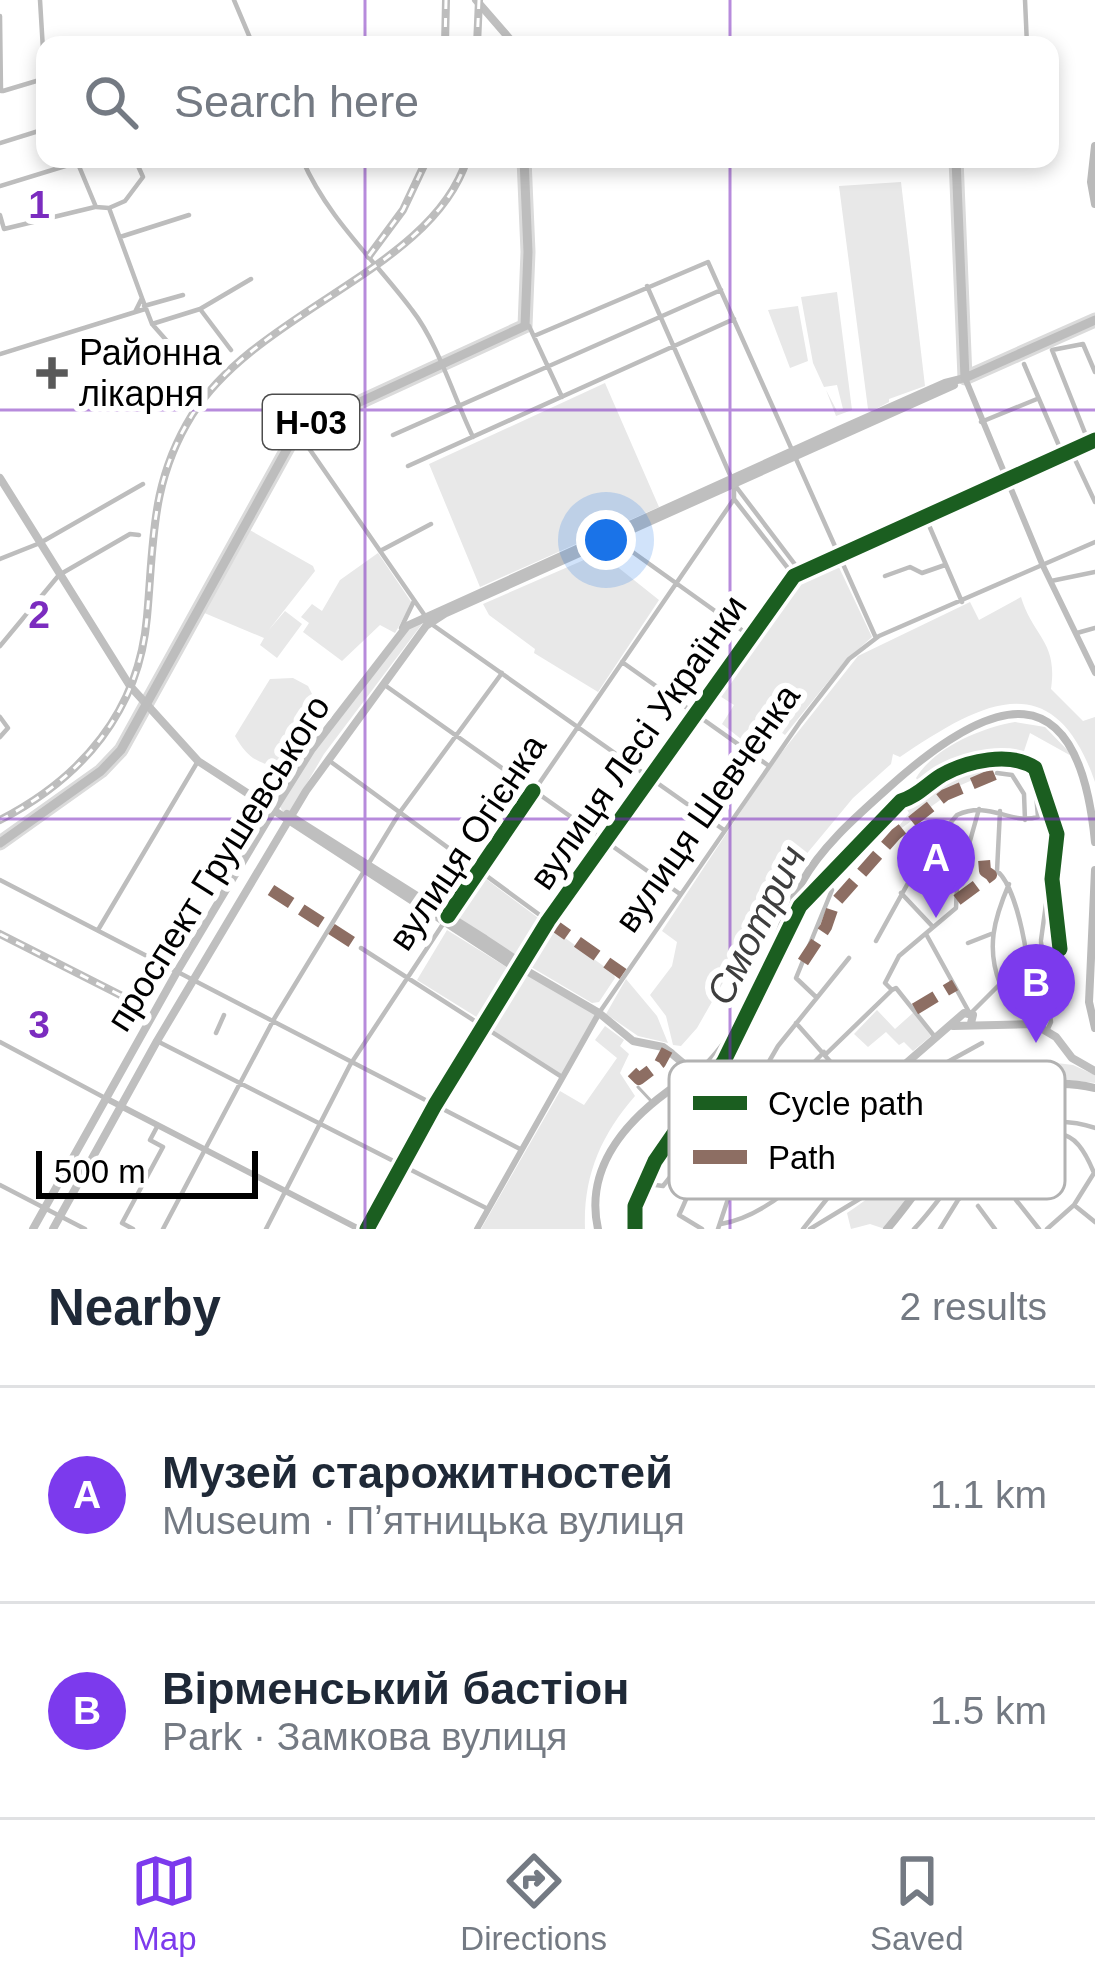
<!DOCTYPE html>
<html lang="en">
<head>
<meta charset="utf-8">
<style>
  :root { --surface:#fff; --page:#f6f6f7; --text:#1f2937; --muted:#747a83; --line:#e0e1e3; --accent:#7c3aed }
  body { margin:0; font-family:Arial,sans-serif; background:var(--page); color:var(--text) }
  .scale { position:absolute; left:36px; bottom:30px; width:222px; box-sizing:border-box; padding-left:12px; border:6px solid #000; border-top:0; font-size:33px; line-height:42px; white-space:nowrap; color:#000; -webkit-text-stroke:9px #fff; paint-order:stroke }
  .you { position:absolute; left:606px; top:540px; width:42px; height:42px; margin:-30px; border:9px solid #fff; border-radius:50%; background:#1a73e8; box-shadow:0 0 0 18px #1a73e833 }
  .badge { display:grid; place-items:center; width:78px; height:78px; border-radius:50%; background:var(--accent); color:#fff; font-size:39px; font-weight:700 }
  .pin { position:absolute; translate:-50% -99px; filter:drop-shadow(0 3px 6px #0008) }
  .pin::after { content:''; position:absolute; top:63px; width:42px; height:36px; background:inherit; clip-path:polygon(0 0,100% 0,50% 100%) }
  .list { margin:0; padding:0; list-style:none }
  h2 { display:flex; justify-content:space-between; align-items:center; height:156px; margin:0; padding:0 48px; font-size:51px }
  h2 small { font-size:39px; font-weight:400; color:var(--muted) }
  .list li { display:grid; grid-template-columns:78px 1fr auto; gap:36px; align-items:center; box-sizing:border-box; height:216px; padding:0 48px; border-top:3px solid var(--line) }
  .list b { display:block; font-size:45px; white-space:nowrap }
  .list p { margin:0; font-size:39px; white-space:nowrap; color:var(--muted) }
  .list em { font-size:39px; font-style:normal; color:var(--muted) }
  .icon { flex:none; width:66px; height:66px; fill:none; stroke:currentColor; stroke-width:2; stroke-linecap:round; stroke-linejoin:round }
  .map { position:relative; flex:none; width:1095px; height:1229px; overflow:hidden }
  .search { position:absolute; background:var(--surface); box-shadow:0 6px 18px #0003; left:36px; right:36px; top:36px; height:132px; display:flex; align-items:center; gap:30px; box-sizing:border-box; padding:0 42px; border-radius:24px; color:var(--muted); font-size:45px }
  .sheet { height:588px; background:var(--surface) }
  nav { display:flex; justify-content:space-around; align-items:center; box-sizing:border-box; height:168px; border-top:3px solid var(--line); background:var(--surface); font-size:33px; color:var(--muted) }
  nav a { display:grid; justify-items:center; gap:6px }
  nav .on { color:var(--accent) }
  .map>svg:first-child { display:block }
  .green { fill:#e8e8e8 }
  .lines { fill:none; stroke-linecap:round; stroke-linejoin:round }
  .stream { stroke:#bababa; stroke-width:3 }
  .river { stroke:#bababa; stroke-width:8 }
  .primary-casing { stroke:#dbdbdb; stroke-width:15 }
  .minor { stroke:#bdbdbd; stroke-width:4.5 }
  .tertiary { stroke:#bdbdbd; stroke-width:6 }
  .secondary { stroke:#bfbfbf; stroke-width:8 }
  .primary { stroke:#bdbdbd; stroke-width:9 }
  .rail-casing { stroke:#bdbdbd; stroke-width:8 }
  .rail { stroke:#fff; stroke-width:3; stroke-dasharray:9; stroke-linecap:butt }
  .secondary-bridge { stroke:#bfbfbf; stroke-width:8 }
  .quiet { stroke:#8d6e63; stroke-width:12; stroke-dasharray:24 12; stroke-linecap:butt }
  .cycleway-casing { stroke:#fff; stroke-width:22 }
  .cycleway { stroke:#1b5e20; stroke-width:15 }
  .grid { fill:none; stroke:#7b2cbf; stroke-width:3; stroke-opacity:0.55 }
  .poi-dot { fill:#595959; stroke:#fff; stroke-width:4.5 }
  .labels { text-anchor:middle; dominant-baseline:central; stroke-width:12; stroke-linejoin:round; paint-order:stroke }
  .shield { fill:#fff; stroke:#4c4c4c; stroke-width:3 }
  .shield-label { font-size:33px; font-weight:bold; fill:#000 }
  .poi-label { font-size:36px; fill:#000; stroke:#fff; text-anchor:start }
  .street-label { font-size:36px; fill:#000; stroke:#fff }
  .water-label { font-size:39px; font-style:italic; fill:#3e3e3e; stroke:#fff }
  .key { fill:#fff; stroke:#b2b2b2; stroke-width:3 }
  .key-label { font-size:33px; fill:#000 }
  .grid-label { font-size:39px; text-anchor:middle; font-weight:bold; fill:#7b2cbf; stroke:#fff; stroke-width:12; stroke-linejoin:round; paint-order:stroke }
</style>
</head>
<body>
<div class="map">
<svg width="1095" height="1229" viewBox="0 0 1095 1229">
  <rect width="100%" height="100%" fill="#fff"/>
  <path class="green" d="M 901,182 L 925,386 L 889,399 L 889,402 L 872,411 L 868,409 L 839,186 Z
    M 837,292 L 852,410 L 836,416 L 826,390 L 837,411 L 843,409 L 837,385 L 824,387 L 813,363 L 801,297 Z
    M 798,306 L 808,361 L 790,368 L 768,310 Z
    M 605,383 L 659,507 L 480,587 L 429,464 Z
    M 248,529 L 313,566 L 315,571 L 268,631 L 285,611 L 302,624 L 277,658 L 260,645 L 264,638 L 202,612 Z
    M 378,553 L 412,603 L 395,633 L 380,625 L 342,661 L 303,632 L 309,623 L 301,617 L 312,604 L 322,611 L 340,580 Z
    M 600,553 L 659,600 L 598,692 L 534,653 L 535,649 L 489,615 L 483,604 Z
    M 836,561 L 872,637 L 844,662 L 785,735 L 758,716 L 741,739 L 722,724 L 734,705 L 715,693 L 795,582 Z
    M 1021,597 C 1033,637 1058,641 1051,689 L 1083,721 L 1095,717 L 1095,782 C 1053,661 980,703 900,757 L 893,754 L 891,764 L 853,798 L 780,886 L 766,914 L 752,924 L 745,944 L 697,1028 L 681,1046 L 673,1045 L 666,1016 L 650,995 L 672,966 L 677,942 L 662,931 L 771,766 L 858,656 L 970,602 L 979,620 Z
    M 418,622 L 422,624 L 324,754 L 290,812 L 283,812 L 279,805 L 315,750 L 403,634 Z
    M 293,678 L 308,686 L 319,708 L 281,767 C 257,764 247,757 235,736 L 270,679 Z
    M 1015,722 L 1045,727 L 1075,758 L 1030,733 L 1024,751 L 1000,751 L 1000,768 L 961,785 L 892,835 L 909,813 L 905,807 L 926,793 L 916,778 C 934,748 980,728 1015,722 Z
    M 486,879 L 541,920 L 542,927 L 521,959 L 459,918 Z
    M 447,930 L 513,971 L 483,1021 L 417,980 Z
    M 548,932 L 557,932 L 613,973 L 615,978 L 599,1002 L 592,1003 L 531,967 L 529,960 Z
    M 520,967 L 599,1013 L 562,1077 L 484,1026 Z
    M 626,979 L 657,1016 L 668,1043 L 638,1036 L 606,1014 Z
    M 877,1010 L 895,1029 L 914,1012 L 931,1036 L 913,1051 L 904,1042 L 899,1045 L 886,1032 L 868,1047 L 854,1034 Z
    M 605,1026 L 624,1040 L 620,1046 L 629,1054 L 620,1073 L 635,1096 C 601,1135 583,1176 585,1229 L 481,1229 L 560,1091 L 584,1105 L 617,1058 L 595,1040 Z
    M 1057,1063 L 1073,1065 L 1095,1075 L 1095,1083 L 1056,1079 L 1046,1073 C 957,1105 938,1160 885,1229 L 870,1224 L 851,1229 L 847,1213 C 866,1200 884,1188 898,1169 C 917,1145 931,1113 958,1095 C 992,1073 1022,1079 1057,1063 Z"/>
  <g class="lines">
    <path class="stream" d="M 1095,1028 L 1095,1029
      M 638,1087 L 653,1103"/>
    <path class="river" d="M 1095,146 L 1091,182 L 1095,204
      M 1095,870 L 1089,1002 L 1095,1028
      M 598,1229 C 585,1171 622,1125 667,1092 C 679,1083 694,1077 705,1067 C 716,1057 726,1043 734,1032 C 767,988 775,929 802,882 C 822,846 857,816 887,789 C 992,694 1078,667 1095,842
      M 887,1229 C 946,1161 984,1062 1095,1088"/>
    <defs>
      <path id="primary" d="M 956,159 L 965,378 L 1095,320
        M 0,843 L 101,771 L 121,750 L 297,431 L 525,326 L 528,252 L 524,159"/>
    </defs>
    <use href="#primary" class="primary-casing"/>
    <path class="minor" d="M 40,0 L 45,83
      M 234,0 L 253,45
      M 1025,0 L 1027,45
      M 0,16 L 1,91
      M 3,91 L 43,79
      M 0,143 L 45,129
      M 76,159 L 96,207 L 109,208 L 142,298 L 135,312
      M 302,159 C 328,219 374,259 412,310 C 438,343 454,398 473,437
      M 0,186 L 75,163
      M 109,208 L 125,201 L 143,177 L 135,159
      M 0,215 L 4,229 L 95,207
      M 120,237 L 189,215
      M 647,286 L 734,484 L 800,571
      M 142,298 L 152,324 L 189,366
      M 144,306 L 183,295
      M 200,309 L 231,350
      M 152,324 L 200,309 L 251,279
      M 529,326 L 562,397
      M 534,336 L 708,262 L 876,638
      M 0,354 L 145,309
      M 1024,364 L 1063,455
      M 981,422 L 1037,399
      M 297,431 L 430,623 L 724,830
      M 393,435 L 721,290
      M 1089,443 L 1052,350 L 1083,344 L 1095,372
      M 1071,451 L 1095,502
      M 408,466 L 734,319
      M 1009,478 L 1095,440
      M 734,484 L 734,499 L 794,576
      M 925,516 L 962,602
      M 613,538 L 750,636
      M 380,551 L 431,524
      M 0,559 L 40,543 L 143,484
      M 885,576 L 910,567 L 922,573 L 945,565
      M 1051,581 L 1095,572
      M 401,628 L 414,601
      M 1077,633 L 1095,628
      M 0,646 L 59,575 L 130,534 L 139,535
      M 622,662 L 769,766
      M 386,686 L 680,894
      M 0,717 L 8,728 L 0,737
      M 331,762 L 548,921
      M 997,773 L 1012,775 L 1024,794 L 1025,820
      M 1000,811 L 997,871 C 1021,890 1035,992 1031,1023
      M 0,880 L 520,1149
      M 901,893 L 933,927
      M 449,915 L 734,499
      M 98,930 L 198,761
      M 926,934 L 969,1012
      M 1041,940 L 1046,904 L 1054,896
      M 876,941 L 924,854 L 957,815 C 991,800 1008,825 1038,817 L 1036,793 L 1042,786
      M 1041,942 L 1051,1022 L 1047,1031
      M 968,943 L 991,934
      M 361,948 L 562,1077
      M 816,997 L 796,978 L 832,890 L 827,884
      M 972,1012 L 1000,984 C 986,948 994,919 1009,884
      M 599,1013 L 800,722 L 849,659 L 879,636 L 1095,542
      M 796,1023 L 868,1104
      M 216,1033 L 224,1015
      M 935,1037 L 896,988 L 892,990 L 885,983 L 899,956 L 956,908 L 957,887 L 979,809
      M 157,1041 L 488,1209
      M 0,1042 L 107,1099
      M 826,1054 L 891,991
      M 806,1075 L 829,1103
      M 735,1098 L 760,1077 L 778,1046 L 849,958
      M 900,1106 L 942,1065 L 982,1043
      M 708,1129 L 728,1107
      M 701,1176 L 728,1199
      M 648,1184 L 663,1186 L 708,1129 L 717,1138
      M 0,1185 L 85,1229
      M 964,1189 L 974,1155
      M 959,1199 C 967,1189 976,1178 987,1171 C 996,1166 1006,1164 1014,1158 C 1053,1127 1073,1121 1094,1173 L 1074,1205 L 1047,1229
      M 1016,1200 L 1039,1229
      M 1074,1205 L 1095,1222
      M 978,1206 L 995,1229
      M 721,1224 C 783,1213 847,1137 880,1086 L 900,1106 L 916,1129 L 866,1195 L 810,1229
      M 133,1229 L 122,1223 L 163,1147 L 150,1140 L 158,1125
      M 163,1229 L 274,1019 L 400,812 L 502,673
      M 266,1229 L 350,1065 L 443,924
      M 635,1229 L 635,1206 L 655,1161 L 724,1061 L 800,906 L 901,801 C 918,796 927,784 942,775 C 967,761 1010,751 1035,768 L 1057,834 L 1052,879 L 1060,949
      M 702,1229 L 679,1215 C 694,1185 704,1139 739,1129 L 754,1140 L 794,1185
      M 718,1229 L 740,1163 L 764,1114 L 824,1052
      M 803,1229 L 830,1195 L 828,1187 L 808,1171
      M 914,1229 C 934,1208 949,1185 966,1163 C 995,1126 1053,1113 1095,1128
      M 940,1229 L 958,1200"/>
    <path class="tertiary" d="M 965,378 L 1043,566 L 1095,673
      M 107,1099 L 359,1229
      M 367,1229 L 435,1105 L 548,921 L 794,576 L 1009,478
      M 477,1229 L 599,1013"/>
    <path class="secondary" d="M 476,0 L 515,45
      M 0,478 L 130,686 L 198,761 L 514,967 L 520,967 L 599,1013 L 633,1041 L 663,1047 L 671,1053
      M 287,814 L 485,939 L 518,961 L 520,967
      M 953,1026 L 1034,1024 L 1056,1037 L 1072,1058 L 1095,1071
      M 734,1106 C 744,1115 754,1127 765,1133 C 794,1149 829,1102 849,1085 L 880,1086 L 964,1013 L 973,1015 L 971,1023
      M 33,1229 L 178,970 L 270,816 L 312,749 L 407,626 L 839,430 L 945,383 L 965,378
      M 53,1229 L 157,1041 L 306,791 L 426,626 L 446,613 L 954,385"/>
    <use href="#primary" class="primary"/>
    <defs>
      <path id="rail" d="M 445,45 L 446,0
        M 477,45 L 479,0
        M 369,256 L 403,210 L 427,159
        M 0,820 C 82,778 139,711 147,617 C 154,541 150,483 192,415 C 259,309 432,270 467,159
        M 0,934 L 144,1007"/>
    </defs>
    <use href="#rail" class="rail-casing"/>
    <use href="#rail" class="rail"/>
    <path class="secondary-bridge" d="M 671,1053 L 734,1106"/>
    <path class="quiet" d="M 271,890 L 361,948
      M 957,900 L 991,875 L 985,871 L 984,859 L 964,860
      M 548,921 L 623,974
      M 803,962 L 826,927 L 834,904 L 896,834 L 945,795 L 997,773
      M 915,1009 L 955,985
      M 632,1072 L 639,1079 L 660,1063 L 667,1050"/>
    <defs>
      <path id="cycleway" d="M 448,916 L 533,791
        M 367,1229 L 435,1105 L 548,921 L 794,576 L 1095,440
        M 635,1229 L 635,1206 L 655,1161 L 724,1061 L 800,906 L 901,801 C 918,796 927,784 942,775 C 967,761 1010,751 1035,768 L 1057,834 L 1052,879 L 1060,949"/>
    </defs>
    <use href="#cycleway" class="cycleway-casing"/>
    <use href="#cycleway" class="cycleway"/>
  </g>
  <path class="grid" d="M 365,0 L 365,45M 730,0 L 730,45M 365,159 L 365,1229M 730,159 L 730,1229M 0,410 L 1095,410M 0,819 L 1095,819"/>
  <path class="poi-dot" d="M46 355h12v12h12v12h-12v12h-12v-12h-12v-12h12z"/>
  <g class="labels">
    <rect class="shield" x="263" y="395" width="96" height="54" rx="9"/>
    <g class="shield-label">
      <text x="311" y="422">Н-03</text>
    </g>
    <g class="poi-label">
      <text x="79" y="352">Районна<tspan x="79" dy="41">лікарня</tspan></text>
    </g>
    <g class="street-label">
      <text transform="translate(638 742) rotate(-55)">вулиця Лесі Українки</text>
      <text transform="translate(707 808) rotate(-55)">вулиця Шевченка</text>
      <text transform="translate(467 842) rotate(-56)">вулиця Огієнка</text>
      <text transform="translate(218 863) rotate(-58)">проспект Грушевського</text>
    </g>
    <g class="water-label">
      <text transform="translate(756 925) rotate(-63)">Смотрич</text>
    </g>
  </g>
  <rect x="669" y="1061" width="396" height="138" rx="18" class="key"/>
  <rect x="693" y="1096" width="54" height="14" fill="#1b5e20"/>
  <rect x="693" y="1150" width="54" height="14" fill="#8d6e63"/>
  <g class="key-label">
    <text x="768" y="1115">Cycle path</text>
    <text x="768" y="1169">Path</text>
  </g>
  <g class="grid-label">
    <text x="39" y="218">1</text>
    <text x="39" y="628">2</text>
    <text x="39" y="1038">3</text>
  </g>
</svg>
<div class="scale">500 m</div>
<div class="you"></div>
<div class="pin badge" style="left:936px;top:918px">A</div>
<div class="pin badge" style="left:1036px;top:1043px">B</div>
<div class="search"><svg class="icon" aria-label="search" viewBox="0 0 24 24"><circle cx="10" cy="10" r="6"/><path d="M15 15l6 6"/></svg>Search here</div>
</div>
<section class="sheet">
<h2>Nearby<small>2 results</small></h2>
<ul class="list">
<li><span class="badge">A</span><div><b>Музей старожитностей</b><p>Museum · Пʼятницька вулиця</p></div><em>1.1 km</em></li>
<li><span class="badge">B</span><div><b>Вірменський бастіон</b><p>Park · Замкова вулиця</p></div><em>1.5 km</em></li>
</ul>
</section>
<nav>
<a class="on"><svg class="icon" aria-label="map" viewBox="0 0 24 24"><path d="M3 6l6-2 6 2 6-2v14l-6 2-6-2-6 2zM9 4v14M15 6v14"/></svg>Map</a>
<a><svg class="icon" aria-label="directions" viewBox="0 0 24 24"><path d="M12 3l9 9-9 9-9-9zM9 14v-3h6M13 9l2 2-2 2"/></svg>Directions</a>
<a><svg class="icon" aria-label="saved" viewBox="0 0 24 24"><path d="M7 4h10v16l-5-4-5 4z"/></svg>Saved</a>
</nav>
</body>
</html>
